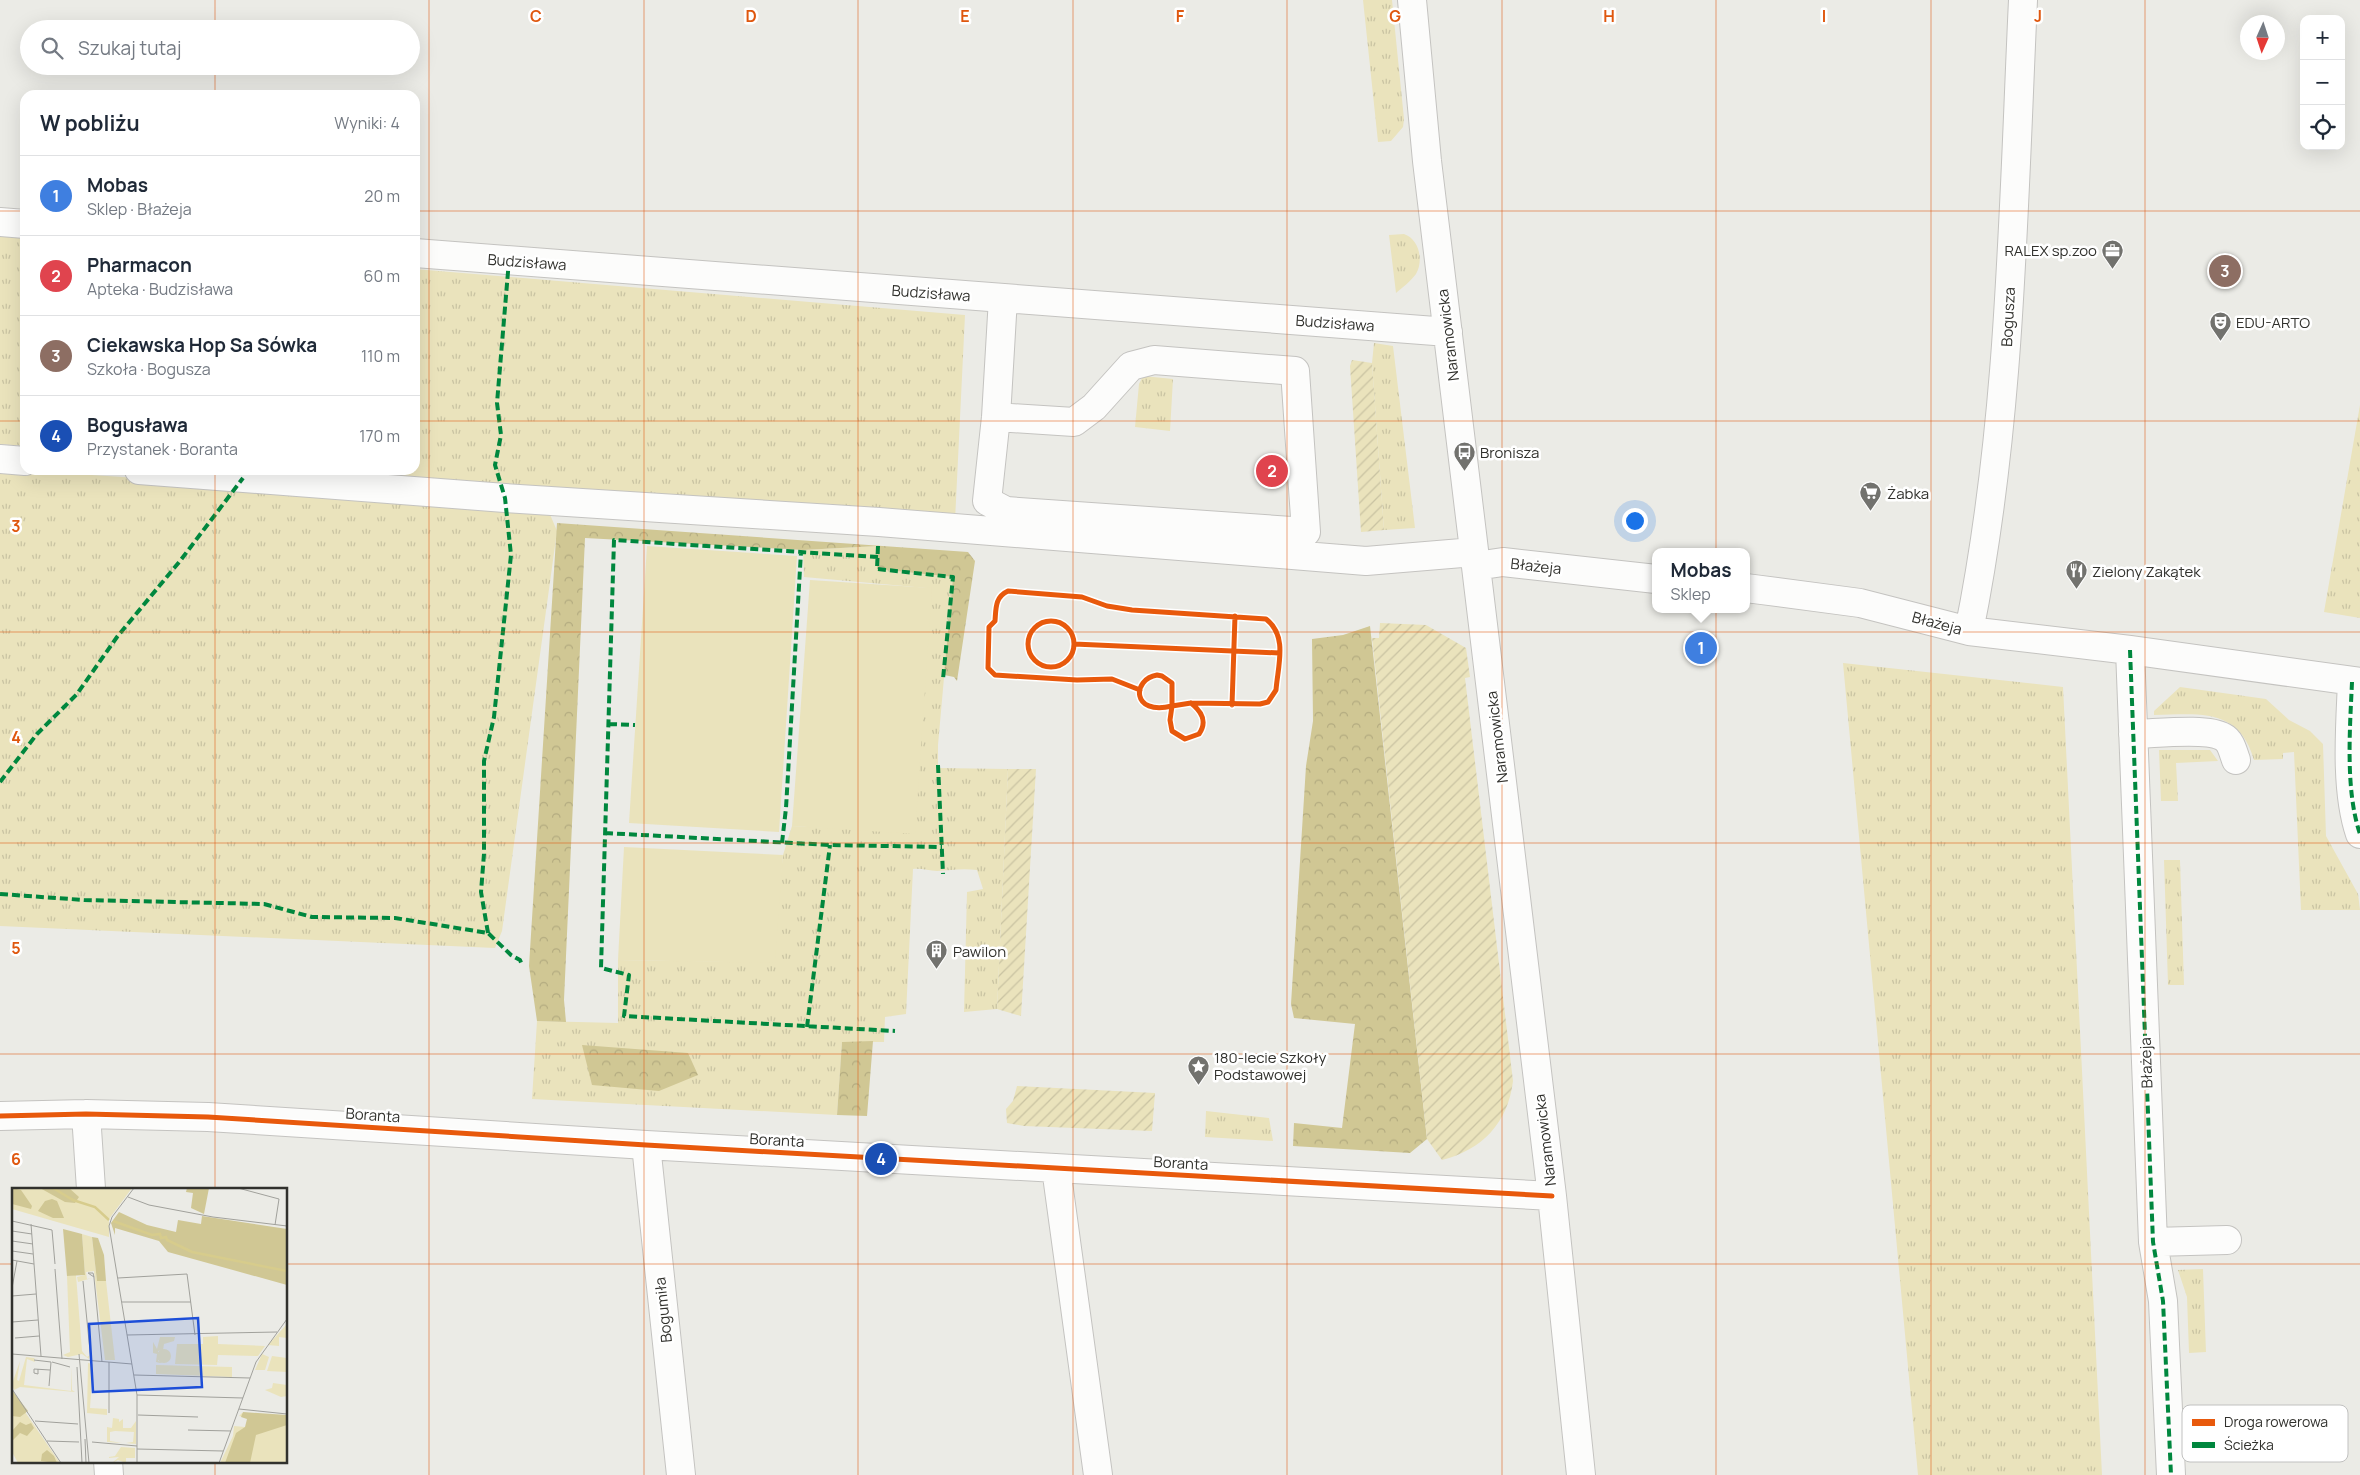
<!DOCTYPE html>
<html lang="pl">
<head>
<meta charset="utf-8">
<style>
  :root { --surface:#fff; --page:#f2f2f3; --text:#1f2937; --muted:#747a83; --line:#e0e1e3; --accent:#72726e }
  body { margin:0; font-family:Manrope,sans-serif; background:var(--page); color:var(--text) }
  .controls { position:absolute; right:15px; top:15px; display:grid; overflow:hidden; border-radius:10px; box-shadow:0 5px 20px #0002 }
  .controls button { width:45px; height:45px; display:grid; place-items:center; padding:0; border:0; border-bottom:1px solid var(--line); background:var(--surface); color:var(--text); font:25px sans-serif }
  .compass { position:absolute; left:2240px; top:15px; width:45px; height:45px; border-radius:50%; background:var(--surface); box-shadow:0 5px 20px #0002; rotate:183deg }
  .you { position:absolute; left:1634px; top:520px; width:18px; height:18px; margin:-12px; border:4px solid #fff; border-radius:50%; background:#1a73e8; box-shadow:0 0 0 8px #1a73e833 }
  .badge { display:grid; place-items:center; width:32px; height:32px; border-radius:50%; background:var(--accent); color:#fff; font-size:16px; font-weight:700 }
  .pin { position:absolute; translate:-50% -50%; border:2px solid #fff; box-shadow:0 1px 5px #0006 }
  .popup { position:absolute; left:1652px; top:548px; width:98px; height:65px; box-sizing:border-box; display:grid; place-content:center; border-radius:10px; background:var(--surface); filter:drop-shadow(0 1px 4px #0005); font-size:16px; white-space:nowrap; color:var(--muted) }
  .popup b { font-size:19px; color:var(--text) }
  .popup::after { content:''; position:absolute; left:50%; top:100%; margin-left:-10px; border:10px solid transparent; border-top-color:var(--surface) }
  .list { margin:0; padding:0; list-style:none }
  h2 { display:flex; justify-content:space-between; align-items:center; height:65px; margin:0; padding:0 20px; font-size:21px }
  h2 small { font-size:16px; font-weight:400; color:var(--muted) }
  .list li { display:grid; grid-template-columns:32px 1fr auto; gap:15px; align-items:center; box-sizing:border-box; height:80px; padding:0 20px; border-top:1px solid var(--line) }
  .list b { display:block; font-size:19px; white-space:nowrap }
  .list p { margin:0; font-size:16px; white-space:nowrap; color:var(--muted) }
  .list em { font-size:16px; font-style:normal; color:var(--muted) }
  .icon { flex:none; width:28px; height:28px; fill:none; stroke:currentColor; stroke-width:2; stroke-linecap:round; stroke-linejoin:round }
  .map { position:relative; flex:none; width:2360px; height:1475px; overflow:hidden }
  .search { position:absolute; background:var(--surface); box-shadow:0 5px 20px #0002; left:20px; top:20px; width:400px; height:55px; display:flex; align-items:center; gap:12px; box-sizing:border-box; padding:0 18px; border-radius:28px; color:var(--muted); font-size:19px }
  .panel { position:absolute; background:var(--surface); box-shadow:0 5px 20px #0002; left:20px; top:90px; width:400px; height:385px; border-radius:15px }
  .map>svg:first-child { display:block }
  .grass { fill:url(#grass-tufts) }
  .forest { fill:url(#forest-crowns) }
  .garden { fill:url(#garden-furrows) }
  .pitch { fill:#eae3bc }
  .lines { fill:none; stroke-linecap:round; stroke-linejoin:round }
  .minor-casing { stroke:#c4c3c0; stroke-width:30 }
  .minor { stroke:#fcfcfb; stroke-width:28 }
  .quiet { stroke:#00873e; stroke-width:4; stroke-dasharray:8 4; stroke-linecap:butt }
  .cycleway-casing { stroke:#fff; stroke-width:8 }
  .cycleway { stroke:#e8590c; stroke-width:5 }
  .grid { fill:none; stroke:#df570e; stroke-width:1; stroke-opacity:0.55 }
  .labels { text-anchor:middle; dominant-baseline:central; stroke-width:5; stroke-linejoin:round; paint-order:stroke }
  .poi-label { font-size:15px; fill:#31312d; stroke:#fff; text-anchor:start }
  .street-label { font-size:15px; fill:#31312d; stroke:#fff }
  .inset-river { fill:none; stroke:#d7cc8c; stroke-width:2.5 }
  .inset-road { fill:none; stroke:#a1a19c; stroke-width:1 }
  .view { fill:#1d4ed8; fill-opacity:0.15; stroke:#1d4ed8; stroke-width:2.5 }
  .inset-edge { fill:none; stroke:#31312d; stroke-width:2.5 }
  .key { fill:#fff; stroke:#c1c1c0; stroke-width:1 }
  .key-label { font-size:14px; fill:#31312d }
  .grid-label { font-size:16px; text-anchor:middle; font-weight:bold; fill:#df570e; stroke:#fff; stroke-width:5; stroke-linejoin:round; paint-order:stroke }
</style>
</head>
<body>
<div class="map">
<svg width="2360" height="1475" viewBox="0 0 2360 1475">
  <defs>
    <pattern id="grass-tufts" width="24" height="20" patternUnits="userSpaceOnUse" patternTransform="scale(1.25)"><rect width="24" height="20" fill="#eae3bc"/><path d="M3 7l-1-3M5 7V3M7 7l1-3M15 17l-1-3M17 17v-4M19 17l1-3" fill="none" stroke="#c9c3a2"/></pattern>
    <pattern id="forest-crowns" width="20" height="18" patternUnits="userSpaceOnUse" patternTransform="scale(1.25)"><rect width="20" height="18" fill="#d0c794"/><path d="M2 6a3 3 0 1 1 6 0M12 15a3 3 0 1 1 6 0" fill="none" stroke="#b3ab80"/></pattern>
    <pattern id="garden-furrows" width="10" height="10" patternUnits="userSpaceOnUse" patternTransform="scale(1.25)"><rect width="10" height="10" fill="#eae3bc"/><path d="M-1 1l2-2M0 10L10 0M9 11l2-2" fill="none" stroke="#c9c3a2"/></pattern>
  </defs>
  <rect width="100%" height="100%" fill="#ebebe6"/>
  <path class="grass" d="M 1363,0 L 1392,0 L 1404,119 L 1403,127 L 1391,141 L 1378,142 Z
    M 0,234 L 25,236 L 25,446 L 0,444 Z
    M 1404,234 C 1419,239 1424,260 1416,274 C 1411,281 1403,287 1396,293 L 1389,235 Z
    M 415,269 L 965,315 L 955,521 L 321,470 L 415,470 Z
    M 1374,343 L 1393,346 L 1415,528 L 1384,530 L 1372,363 Z
    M 1143,376 L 1173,379 L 1170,431 L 1135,427 L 1139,384 Z
    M 2360,405 L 2360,618 L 2324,612 Z
    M 0,469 L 442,498 L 549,512 L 557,531 L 502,931 L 495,948 L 0,926 Z
    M 878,546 L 878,569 L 953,577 L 938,745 L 938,768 L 1008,769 L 997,1009 L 964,1012 L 967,892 L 983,889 L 977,870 C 963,868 951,870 937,871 C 929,871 921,868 913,869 L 906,1014 L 885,1017 L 884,1042 L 842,1042 L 837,1115 L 532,1099 L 537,1021 L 618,1023 L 618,960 L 771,962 L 783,855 L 792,826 L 909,831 L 926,588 L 804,577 L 803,550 Z
    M 1843,663 L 2063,687 L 2102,1475 L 1918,1475 Z
    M 2180,687 L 2266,699 L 2289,720 L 2310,731 L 2323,744 L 2326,836 L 2358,894 L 2360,910 L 2301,910 L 2294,752 L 2283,753 L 2283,759 L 2254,760 C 2239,707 2199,714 2154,715 L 2154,711 Z
    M 2159,750 L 2210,750 L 2218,761 L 2176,763 L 2178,801 L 2161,801 Z
    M 2164,860 L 2180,860 L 2184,985 L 2168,985 Z
    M 1206,1111 L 1269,1118 L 1273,1141 L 1205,1137 Z
    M 2203,1269 L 2206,1352 L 2189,1353 L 2187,1297 L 2178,1270 Z"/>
  <path class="forest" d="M 557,523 L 968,552 L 975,561 L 957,681 L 954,677 L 944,675 L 953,577 L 877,569 L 878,546 L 803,550 L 585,538 L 564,1000 L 566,1022 L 537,1021 L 529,966 Z
    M 1370,626 L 1427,1139 L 1410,1153 L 1293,1146 L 1294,1123 L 1342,1128 L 1355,1024 L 1294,1018 L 1291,1004 L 1306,766 L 1313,721 L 1312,639 L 1343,635 Z
    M 873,1041 L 867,1116 L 837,1115 L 842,1042 Z
    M 582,1045 L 688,1053 L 698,1075 L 659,1091 L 592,1085 Z"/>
  <path class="garden" d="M 1352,360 L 1372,363 L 1384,530 L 1361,532 L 1350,366 Z
    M 1380,623 L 1426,625 L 1466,648 L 1470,677 L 1465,678 L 1513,1081 C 1508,1123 1482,1150 1442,1160 L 1427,1139 L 1372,638 L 1379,638 Z
    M 1008,769 L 1036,769 L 1021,1016 L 997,1009 Z
    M 1017,1086 L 1155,1093 L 1152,1131 L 1024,1126 L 1007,1123 L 1006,1109 L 1013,1101 Z"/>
  <path class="pitch" d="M 647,546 L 797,556 L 779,832 L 629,823 Z
    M 810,580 L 932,588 L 915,834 L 792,826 Z
    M 624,847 L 783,855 L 775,963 L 618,960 Z"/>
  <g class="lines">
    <defs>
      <path id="minor" d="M 1412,0 L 1427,161 L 1552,1196 L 1581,1475
        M 0,222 L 25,224
        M 415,253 L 1448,332
        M 996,417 L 1074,422 L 1094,407 L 1131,366 L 1154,360 L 1295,371 L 1306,532 L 1006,511 L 987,501 L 996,417 L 1003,298
        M 0,459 L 25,461
        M 139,470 L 505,498 L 879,522 L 1366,561 L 1474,552
        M 1476,566 L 1503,562 L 1656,579
        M 1746,588 L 1860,603 L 1969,631 L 2130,650 L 2360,682
        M 1969,631 C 2011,424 2013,211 2023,0
        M 2130,650 L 2153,1242 L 2163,1301 L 2171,1475
        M 2352,682 C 2350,728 2345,790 2360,834
        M 2133,734 C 2153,734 2207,727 2223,737 C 2231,741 2233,752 2236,760
        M 86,1114 L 91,1189
        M 0,1116 L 86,1114 L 208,1117 L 646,1145 L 1552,1196
        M 646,1145 L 681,1475
        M 1056,1168 L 1098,1475
        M 2153,1242 L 2227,1240
        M 108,1461 L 109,1475"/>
    </defs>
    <use href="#minor" class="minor-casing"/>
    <use href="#minor" class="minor"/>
    <path class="quiet" d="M 878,546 L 877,569 L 953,577 L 943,679
      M 878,557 L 614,540 L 601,968 L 629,975 L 624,1016 L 895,1031
      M 2130,650 L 2153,1242 L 2163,1301 L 2171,1475
      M 2352,682 C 2350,728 2345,790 2360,834
      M 609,724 L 635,725
      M 938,765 L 943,874
      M 0,782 L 37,734 L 77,694 L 117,637 L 180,561 L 243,478
      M 605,833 L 830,845 L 942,847
      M 782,843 L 786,808 L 801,552
      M 0,894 L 84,900 L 264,904 L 312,917 L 395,918 L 488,933 L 511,955 L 520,960 L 522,965
      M 488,933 L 481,892 L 484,854 L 484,761 L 494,717 L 511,555 L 505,498 L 495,465 L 501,435 L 497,403 L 509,260
      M 807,1027 L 830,845"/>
    <defs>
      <path id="cycleway" d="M1028 644a23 23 0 1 1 46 0a23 23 0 1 1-46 0Z
        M 1074,644 L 1279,653
        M 1157,675 L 1162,676 L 1172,683 L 1172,706 C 1131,716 1132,679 1157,675 Z
        M 1140,690 L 1112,679 L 1077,680 L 995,675 L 988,668 L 989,627 L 995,621 C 996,608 995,597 1008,591 L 1082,597 L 1107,606 L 1132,610 L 1266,619 C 1288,636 1278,665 1276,690 L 1268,702 L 1260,704 L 1191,703 L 1172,706 L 1170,720 L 1172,731 L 1185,739 L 1199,734 C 1208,721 1201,711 1191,703
        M 1232,705 L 1235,616
        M 0,1116 L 86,1114 L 208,1117 L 646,1145 L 1552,1196"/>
    </defs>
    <use href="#cycleway" class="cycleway-casing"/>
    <use href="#cycleway" class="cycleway"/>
  </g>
  <path class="grid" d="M 215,0 L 215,29M 429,0 L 429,1475M 644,0 L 644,1475M 858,0 L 858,1475M 1073,0 L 1073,1475M 1287,0 L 1287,1475M 1502,0 L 1502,1475M 1716,0 L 1716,1475M 1931,0 L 1931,1475M 2145,0 L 2145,1475M 215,66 L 215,95M 0,211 L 25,211M 415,211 L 2360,211M 0,421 L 25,421M 415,421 L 2360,421M 215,470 L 215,1189M 0,632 L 2360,632M 0,843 L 2360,843M 0,1054 L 2360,1054M 0,1264 L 14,1264M 286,1264 L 2360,1264M 215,1461 L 215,1475"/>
  <defs>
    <symbol id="office-pin" viewBox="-11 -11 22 30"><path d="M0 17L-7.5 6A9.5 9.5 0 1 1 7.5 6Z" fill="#72726e" stroke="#fff"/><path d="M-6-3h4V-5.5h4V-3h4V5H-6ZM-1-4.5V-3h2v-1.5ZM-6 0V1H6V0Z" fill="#fff"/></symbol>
    <symbol id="theatre-pin" viewBox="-11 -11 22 30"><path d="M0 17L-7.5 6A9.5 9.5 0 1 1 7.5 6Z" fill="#72726e" stroke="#fff"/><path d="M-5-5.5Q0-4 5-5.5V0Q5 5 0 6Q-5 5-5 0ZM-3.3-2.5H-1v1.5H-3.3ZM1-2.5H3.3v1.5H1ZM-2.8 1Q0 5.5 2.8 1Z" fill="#fff"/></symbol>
    <symbol id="bus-pin" viewBox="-11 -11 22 30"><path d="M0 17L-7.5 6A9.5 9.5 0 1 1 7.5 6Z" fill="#72726e" stroke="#fff"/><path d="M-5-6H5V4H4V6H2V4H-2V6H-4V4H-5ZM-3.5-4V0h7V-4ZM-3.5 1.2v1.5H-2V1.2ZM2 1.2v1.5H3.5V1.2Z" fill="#fff"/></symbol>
    <symbol id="supermarket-pin" viewBox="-11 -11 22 30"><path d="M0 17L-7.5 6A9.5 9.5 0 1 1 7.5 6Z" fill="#72726e" stroke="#fff"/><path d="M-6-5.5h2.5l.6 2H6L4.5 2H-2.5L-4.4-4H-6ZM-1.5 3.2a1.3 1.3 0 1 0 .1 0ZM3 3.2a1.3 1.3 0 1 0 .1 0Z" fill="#fff"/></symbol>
    <symbol id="restaurant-pin" viewBox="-11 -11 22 30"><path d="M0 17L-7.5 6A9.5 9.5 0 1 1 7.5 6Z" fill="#72726e" stroke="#fff"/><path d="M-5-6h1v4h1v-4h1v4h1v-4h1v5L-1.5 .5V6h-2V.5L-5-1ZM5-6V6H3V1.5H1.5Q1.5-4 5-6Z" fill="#fff"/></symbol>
    <symbol id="building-pin" viewBox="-11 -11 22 30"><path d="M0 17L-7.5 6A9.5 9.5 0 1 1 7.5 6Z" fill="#72726e" stroke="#fff"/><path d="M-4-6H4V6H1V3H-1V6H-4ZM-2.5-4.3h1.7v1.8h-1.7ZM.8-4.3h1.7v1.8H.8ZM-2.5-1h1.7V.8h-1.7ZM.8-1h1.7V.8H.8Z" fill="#fff"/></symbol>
    <symbol id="sight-pin" viewBox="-11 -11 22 30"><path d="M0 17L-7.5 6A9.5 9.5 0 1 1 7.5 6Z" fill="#72726e" stroke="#fff"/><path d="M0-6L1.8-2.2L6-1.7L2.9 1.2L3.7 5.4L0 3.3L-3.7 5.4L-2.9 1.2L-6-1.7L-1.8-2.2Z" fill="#fff"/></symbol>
  </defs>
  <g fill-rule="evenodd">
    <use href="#office-pin" x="2100" y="238" width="25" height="34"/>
    <use href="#theatre-pin" x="2208" y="310" width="25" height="34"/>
    <use href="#bus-pin" x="1452" y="440" width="25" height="34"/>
    <use href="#supermarket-pin" x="1858" y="480" width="25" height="34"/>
    <use href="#restaurant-pin" x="2064" y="558" width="25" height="34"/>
    <use href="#building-pin" x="924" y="938" width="25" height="34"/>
    <use href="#sight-pin" x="1186" y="1054" width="25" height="34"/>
  </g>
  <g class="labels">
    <g class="poi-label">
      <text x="2097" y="250" text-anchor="end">RALEX sp.zoo</text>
      <text x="2236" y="322">EDU-ARTO</text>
      <text x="1480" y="452">Bronisza</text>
      <text x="1887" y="493">Żabka</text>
      <text x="2092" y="571">Zielony Zakątek</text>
      <text x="953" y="951">Pawilon</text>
      <text x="1214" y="1057">180-lecie Szkoły<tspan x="1214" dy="17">Podstawowej</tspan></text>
    </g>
    <g class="street-label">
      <text transform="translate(527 262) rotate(4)">Budzisława</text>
      <text transform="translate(931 293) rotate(4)">Budzisława</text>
      <text transform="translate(2008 317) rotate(-87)">Bogusza</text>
      <text transform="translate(1335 323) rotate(4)">Budzisława</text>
      <text transform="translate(1448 335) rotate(-97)">Naramowicka</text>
      <text transform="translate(1536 566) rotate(6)">Błażeja</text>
      <text transform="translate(1937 623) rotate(15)">Błażeja</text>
      <text transform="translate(1497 737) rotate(-97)">Naramowicka</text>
      <text transform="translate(2146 1063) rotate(-92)">Błażeja</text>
      <text transform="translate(373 1115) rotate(4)">Boranta</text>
      <text transform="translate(777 1140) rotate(3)">Boranta</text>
      <text transform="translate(1545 1140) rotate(-97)">Naramowicka</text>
      <text transform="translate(1181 1163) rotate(3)">Boranta</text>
      <text transform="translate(663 1310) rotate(-96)">Bogumiła</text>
    </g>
  </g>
  <g transform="translate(12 1188)">
    <rect width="275" height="275" fill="#ebebe6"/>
    <path d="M 0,0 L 120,0 L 97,31 L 97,49 L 0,21 ZM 70,46 L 80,49 L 85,93 L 94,93 L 103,172 L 93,172 L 82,83 L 74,84 L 75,91 L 80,90 L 66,94 L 65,89 L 73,87 ZM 64,87 L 70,163 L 75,169 L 78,167 L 77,171 L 70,166 L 56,169 L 51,167 L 58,164 L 55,88 ZM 275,136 L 275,150 L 267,149 L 267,158 L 256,157 ZM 206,148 L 206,156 L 253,158 L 246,168 L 206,167 L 205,177 L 163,176 L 165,156 L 191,156 L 191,149 ZM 148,149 L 163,149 L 162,153 L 152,156 L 151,162 L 146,163 L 146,173 L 151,174 L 148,175 L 144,174 L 145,166 L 141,165 L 141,154 L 145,161 ZM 250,166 L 257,169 L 253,182 L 243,182 ZM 260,168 L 275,170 L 275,184 L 255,183 ZM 14,169 L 29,171 L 22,170 L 23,174 L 15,171 L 12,197 L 59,203 L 60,179 L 60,202 L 63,204 L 8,199 L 2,202 L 0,196 L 8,173 L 5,192 L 7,193 ZM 76,175 L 81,176 L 78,220 L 95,221 L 95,227 L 75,225 ZM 144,177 L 220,179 L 220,189 L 144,186 ZM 261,195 L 275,197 L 275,208 L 269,209 L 253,202 L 260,200 ZM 9,218 L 48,275 L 6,275 L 0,264 L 0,228 ZM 230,225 L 275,229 L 275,275 L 208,275 L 221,248 L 222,238 L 233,239 L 246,231 L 227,228 ZM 101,230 L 107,231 L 107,234 L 111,231 L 111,240 L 119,240 L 124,233 L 124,256 L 114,255 L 121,254 L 122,244 L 103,243 L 98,244 L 98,253 L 110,255 L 95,254 L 95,239 L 100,240 ZM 109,259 L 123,260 L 123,270 L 114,270 L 114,275 L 106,272 L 100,275 L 107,269 L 97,270 L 97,264 L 97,269 L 103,268 Z" fill="#eae3bc"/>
    <path d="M 0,0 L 9,2 L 20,18 L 19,21 L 0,16 ZM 28,0 L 57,0 L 67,9 L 63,15 L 53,14 ZM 175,0 L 197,0 L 192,26 L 179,20 L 181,5 L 174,4 ZM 40,11 L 45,13 L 52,30 L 41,30 L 26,23 L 33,13 ZM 107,24 L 135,37 L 164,44 L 166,32 L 189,36 L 190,28 L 275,41 L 275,97 L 156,64 L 147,53 L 103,40 L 103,47 L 99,35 ZM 51,41 L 70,46 L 73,87 L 55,88 ZM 80,49 L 86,50 L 92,67 L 94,93 L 85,93 ZM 0,202 L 16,223 L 8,229 L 0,228 ZM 231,224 L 275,227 L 275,237 L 244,247 L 238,275 L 213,275 L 224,245 L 233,239 L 235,231 L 229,229 ZM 8,234 L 14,237 L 19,235 L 22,240 L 15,248 L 8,245 L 1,252 L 0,243 ZM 35,262 L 42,268 L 45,275 L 29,273 L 30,266 Z" fill="#d0c794"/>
    <path d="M145 168a7 7 0 1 1 14 0a7 7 0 1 1-14 0Z" fill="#eae3bc"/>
    <path class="inset-river" d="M 41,0 L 61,12 L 83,19 L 97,32M 101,33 L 140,47 L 148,46 L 149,50 L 154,49 L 155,52 L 180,64 L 275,83"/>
    <path class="inset-road" d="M 122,0 L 100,29 L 97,38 L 125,207 L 125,275M 226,0 L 267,11 L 263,37M 116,9 L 137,17 L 201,29 L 275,38M 0,33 L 40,42 L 43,76M 19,36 L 29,168M 0,43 L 20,46M 0,53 L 21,56M 0,63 L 21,66M 0,72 L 22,76M 43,81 L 50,171M 82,89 L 76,85 L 81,85 L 82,89 L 82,90 L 90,174M 106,90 L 175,86 L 183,147M 71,93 L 79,173M 0,100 L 5,73M 0,108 L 24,106M 110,114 L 179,114M 0,134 L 26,132M 115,147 L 265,144M 3,150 L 27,148M 0,166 L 120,176M 67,166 L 77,275M 22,172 L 39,174 L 37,198M 40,174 L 58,179M 65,179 L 70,275M 26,181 L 26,186 L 22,185 L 22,181 L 38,182M 122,187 L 238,190M 0,201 L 49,275M 125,207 L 231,210M 227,221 L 275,226M 97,225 L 97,174M 126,227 L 186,229M 23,233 L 66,236M 176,242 L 219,243M 73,251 L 74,275M 35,253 L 67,254M 80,254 L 125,258M 125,261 L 211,263M 207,275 L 244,174 L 275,131"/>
    <path class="view" d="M 186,130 L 190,199 L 81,204 L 77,136 Z"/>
    <rect width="275" height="275" class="inset-edge"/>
  </g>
  <rect x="2182" y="1405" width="166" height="57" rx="8" class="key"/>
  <rect x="2192" y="1419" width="23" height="7" fill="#e8590c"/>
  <rect x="2192" y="1442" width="23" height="6" fill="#00873e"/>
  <g class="key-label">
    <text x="2224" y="1427">Droga rowerowa</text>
    <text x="2224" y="1450">Ścieżka</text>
  </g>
  <g class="grid-label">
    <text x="536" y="22">C</text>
    <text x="751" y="22">D</text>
    <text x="965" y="22">E</text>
    <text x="1180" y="22">F</text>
    <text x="1395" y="22">G</text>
    <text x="1609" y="22">H</text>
    <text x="1824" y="22">I</text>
    <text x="2038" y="22">J</text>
    <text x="16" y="532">3</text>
    <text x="16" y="743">4</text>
    <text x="16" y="954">5</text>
    <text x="16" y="1165">6</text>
  </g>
</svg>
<div class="controls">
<button>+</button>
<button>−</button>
<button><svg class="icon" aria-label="locate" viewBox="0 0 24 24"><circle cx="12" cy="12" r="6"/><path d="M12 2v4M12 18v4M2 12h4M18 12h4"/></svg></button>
</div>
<svg class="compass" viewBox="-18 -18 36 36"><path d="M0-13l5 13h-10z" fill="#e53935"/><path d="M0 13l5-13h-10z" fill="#747a83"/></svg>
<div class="you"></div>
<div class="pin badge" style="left:1701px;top:648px;background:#3f7fe0">1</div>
<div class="popup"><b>Mobas</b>Sklep</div>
<div class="pin badge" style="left:1272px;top:471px;background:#e0444e">2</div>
<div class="pin badge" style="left:2225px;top:271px;background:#8d6e63">3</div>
<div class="pin badge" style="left:881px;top:1159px;background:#1a4fb4">4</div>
<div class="search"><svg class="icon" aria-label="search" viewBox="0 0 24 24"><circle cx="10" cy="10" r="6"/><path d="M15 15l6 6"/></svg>Szukaj tutaj</div>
<section class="panel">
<h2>W pobliżu<small>Wyniki: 4</small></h2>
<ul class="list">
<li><span class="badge" style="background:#3f7fe0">1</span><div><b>Mobas</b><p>Sklep · Błażeja</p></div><em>20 m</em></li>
<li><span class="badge" style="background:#e0444e">2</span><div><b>Pharmacon</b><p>Apteka · Budzisława</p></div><em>60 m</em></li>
<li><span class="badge" style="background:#8d6e63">3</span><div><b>Ciekawska Hop Sa Sówka</b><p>Szkoła · Bogusza</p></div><em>110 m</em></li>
<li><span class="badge" style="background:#1a4fb4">4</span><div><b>Bogusława</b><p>Przystanek · Boranta</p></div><em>170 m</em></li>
</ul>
</section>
</div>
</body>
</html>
